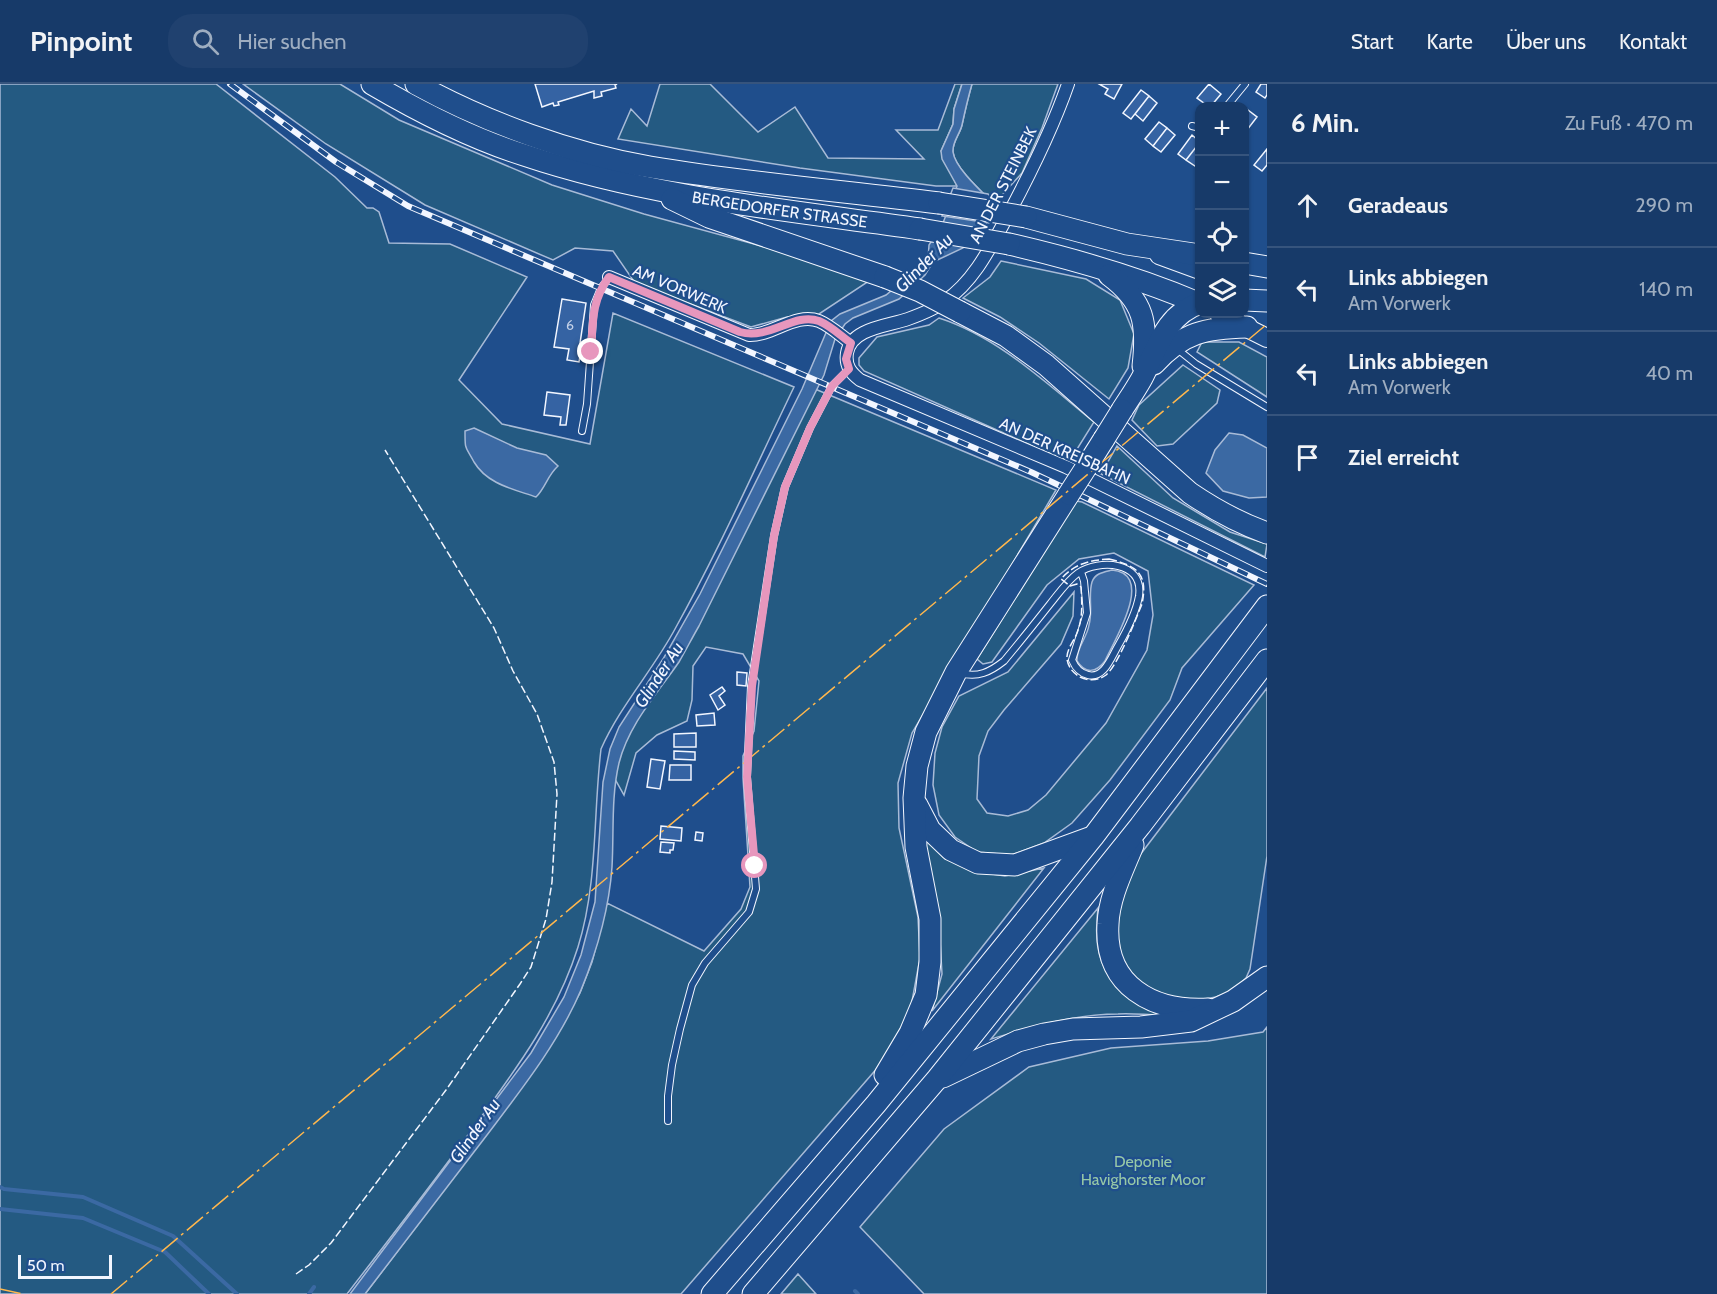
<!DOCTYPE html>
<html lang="de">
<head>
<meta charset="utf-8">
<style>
  :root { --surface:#173a69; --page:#20416f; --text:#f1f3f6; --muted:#9eadc0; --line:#36547d }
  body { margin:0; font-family:Cabin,sans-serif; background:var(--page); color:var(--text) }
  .controls { position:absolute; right:18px; top:18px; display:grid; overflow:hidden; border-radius:12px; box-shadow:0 2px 4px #0004 }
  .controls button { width:54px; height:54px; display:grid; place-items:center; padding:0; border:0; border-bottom:2px solid var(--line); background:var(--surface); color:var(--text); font:30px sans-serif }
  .scale { position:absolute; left:18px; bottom:15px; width:94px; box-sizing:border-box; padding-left:6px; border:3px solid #f2f6ff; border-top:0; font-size:16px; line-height:21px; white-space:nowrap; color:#f2f6ff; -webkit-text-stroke:4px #1f4e8c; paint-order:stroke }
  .stop { position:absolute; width:18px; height:18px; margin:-14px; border:4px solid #e797bd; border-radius:50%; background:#fff }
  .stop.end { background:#e797bd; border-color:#fff; box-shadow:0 2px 6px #0008 }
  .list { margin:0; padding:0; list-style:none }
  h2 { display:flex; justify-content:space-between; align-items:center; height:78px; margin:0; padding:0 24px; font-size:26px }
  h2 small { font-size:20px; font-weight:400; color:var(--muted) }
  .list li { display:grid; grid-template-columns:39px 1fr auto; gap:18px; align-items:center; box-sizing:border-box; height:84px; padding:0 24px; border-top:2px solid var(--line) }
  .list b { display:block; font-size:22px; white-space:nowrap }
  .list p { margin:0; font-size:20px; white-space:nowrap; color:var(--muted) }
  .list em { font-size:20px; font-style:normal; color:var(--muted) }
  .icon { flex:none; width:33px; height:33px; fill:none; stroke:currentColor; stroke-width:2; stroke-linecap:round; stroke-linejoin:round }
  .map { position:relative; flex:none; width:1267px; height:1210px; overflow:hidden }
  header { display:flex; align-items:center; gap:36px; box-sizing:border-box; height:84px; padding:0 30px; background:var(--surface); border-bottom:2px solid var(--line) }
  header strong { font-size:28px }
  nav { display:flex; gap:33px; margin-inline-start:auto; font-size:21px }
  .search { width:420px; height:54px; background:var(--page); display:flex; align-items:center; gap:15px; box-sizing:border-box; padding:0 21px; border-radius:24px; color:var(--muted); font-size:22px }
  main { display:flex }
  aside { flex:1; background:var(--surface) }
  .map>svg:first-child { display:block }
  .green { fill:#245a82; stroke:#a8bbd7; stroke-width:1.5 }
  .water { fill:#3b69a3; stroke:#a8bbd7; stroke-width:1.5 }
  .pier { fill:#1f4e8c; stroke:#a8bbd7; stroke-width:1.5 }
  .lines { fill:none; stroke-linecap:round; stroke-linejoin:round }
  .stream { stroke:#3b69a3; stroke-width:4 }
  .building { fill:#3563a3; stroke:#f2f6ff; stroke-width:1.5 }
  .lane-casing { stroke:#f2f6ff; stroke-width:8 }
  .street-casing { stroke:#f2f6ff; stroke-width:14 }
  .primary-casing { stroke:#f2f6ff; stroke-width:20 }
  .highway-casing { stroke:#f2f6ff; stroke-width:23 }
  .lane { stroke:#1f4e8c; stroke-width:6 }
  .street { stroke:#1f4e8c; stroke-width:12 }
  .primary { stroke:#1f4e8c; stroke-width:18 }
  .highway { stroke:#1f4e8c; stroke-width:21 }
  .rail-casing { stroke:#f2f6ff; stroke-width:6 }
  .rail { stroke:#1f4e8c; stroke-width:4; stroke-dasharray:11; stroke-linecap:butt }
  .highway-bridge-casing { stroke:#f2f6ff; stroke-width:23; stroke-linecap:butt }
  .highway-bridge { stroke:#1f4e8c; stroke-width:21 }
  .fence { stroke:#f2f6ff; stroke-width:1.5; stroke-dasharray:8 3; stroke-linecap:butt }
  .power { stroke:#ffb74d; stroke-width:1.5; stroke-dasharray:21 4.5 3 4.5; stroke-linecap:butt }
  .route { stroke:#e797bd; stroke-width:8 }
  .labels { text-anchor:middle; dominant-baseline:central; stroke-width:4.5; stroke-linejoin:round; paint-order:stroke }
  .number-label { font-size:14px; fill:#c3d1e8 }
  .street-label { font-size:16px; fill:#f2f6ff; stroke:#1f4e8c }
  .park-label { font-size:16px; fill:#97c8a6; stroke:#1f4e8c }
  .water-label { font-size:18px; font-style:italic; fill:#f2f6ff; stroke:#1f4e8c }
</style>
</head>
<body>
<header>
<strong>Pinpoint</strong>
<div class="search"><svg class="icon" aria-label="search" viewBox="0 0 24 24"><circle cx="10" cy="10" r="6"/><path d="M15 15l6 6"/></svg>Hier suchen</div>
<nav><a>Start</a><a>Karte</a><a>Über uns</a><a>Kontakt</a></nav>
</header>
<main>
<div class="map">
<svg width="1267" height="1210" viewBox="0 0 1267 1210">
  <rect width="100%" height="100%" fill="#1f4e8c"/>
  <path class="green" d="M 0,0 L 216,0 L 335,93 L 367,124 L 373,124 L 379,128 L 389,159 L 450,160 L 527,193 L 459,296 L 502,340 L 590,360 L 613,229 L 794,303 C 755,384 719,466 675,545 C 653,586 620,622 601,665 C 593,731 598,799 578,863 C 557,930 517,984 476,1040 C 434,1098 390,1154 347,1210 L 0,1210 Z
    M 243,0 L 340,0 L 399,36 L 552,101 L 644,130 L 772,165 L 869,197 L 819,230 L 787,233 L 751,243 L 635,199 L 613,167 L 575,164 L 553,176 L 425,121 L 326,60 Z
    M 660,0 L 710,0 L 758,48 L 795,23 L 828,74 L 924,75 L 896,46 L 938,46 L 955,0 L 962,0 L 954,25 L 953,40 L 941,67 L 957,102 L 936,102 L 800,84 L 618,55 L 631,25 L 647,42 Z
    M 972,0 L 1058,0 L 1042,44 L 1022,89 L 994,120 C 982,108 955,84 953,68 C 952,58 960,50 962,41 C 965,27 968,14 972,0 Z
    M 1001,177 L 1086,195 L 1120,216 L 1134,250 L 1128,284 L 1109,315 L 1039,259 L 1000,233 L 963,214 L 990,193 Z
    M 939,234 C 998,253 1046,299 1094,338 L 1069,378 L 864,287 L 859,281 L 859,274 L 877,253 L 929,241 Z
    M 1202,258 L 1239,258 L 1267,273 L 1267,313 L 1197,268 Z
    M 1183,281 L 1220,306 L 1217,319 L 1173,360 L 1157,362 L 1132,336 L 1139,321 Z
    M 815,305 L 1056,406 L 912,649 L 898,699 L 899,744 L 918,833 L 920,874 L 910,928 L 879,982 L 681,1210 L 365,1210 L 504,1027 L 561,943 L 580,909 L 592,878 L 607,819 L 704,867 L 741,825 L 750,803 L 743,694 L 743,672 L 754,647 L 759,597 L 743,570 L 706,563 L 693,582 L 692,616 L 687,637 L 657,651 L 636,669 L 624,711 L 615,695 L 620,661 L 666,591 Z
    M 1117,362 L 1173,414 L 1230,448 L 1267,460 L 1265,473 L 1101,390 Z
    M 1076,417 L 1082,418 L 1254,501 L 1182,584 L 1170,616 L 1110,696 L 1072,739 L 1044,759 L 1011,771 L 977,768 L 955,753 L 939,731 L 933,701 L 935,669 L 942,643 L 959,612 L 1008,588 L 1074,508 L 1073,532 L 1061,560 L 1004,626 L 988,647 L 979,672 L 977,715 L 987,729 L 1008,732 L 1028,726 L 1046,711 L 1106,639 L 1147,566 L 1153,531 L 1148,487 L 1114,469 L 1079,475 L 1047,501 L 992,578 L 983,580 L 977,575 Z
    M 1267,604 L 1267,772 L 1250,885 L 1246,894 L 1232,907 L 1216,913 L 1193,917 L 1152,909 L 1123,882 L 1115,835 L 1131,787 L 1140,771 Z
    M 922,750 L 943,773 L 972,787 L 1005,792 L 1044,784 L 932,927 L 942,890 L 940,856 Z
    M 1098,824 C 1091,884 1110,903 1160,931 C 1146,931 1132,929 1118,930 C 1075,930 1032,943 991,955 Z
    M 1267,943 L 1267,1210 L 924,1210 L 860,1143 L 944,1045 L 1029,983 L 1111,964 L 1208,957 L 1263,948 Z
    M 798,1190 L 816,1210 L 781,1210 Z"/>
  <path class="water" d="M 962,0 L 972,0 C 968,14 965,27 962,41 C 960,50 952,58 953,68 C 955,84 982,108 994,120 L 985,142 L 963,164 L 933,178 L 925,191 L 899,215 L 853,234 L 845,240 L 835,255 L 824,291 L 699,542 C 692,554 686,566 679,578 C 657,610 629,640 619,679 C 611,713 614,749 612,783 C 609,826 597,867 581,906 C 559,958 521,1006 487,1051 C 446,1104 406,1157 365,1210 L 350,1210 L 531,969 L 564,913 L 581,871 L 595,818 L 603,698 L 610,665 L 619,643 L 663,575 L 700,510 L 802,305 L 831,237 L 840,230 L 886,211 L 928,176 L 929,161 L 943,139 L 957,102 L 942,75 L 941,67 L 953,40 L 954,25 Z
    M 474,344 L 517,364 L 546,371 L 558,382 C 547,392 546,403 536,413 C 513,405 487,400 474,378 C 465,361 465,367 465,347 Z
    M 1229,349 L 1243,351 L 1267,364 L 1267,413 L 1249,414 L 1223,407 L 1206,389 L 1215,366 Z
    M 1112,486 C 1156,490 1114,557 1105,577 C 1096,589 1085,590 1077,577 C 1076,564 1087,554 1089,541 C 1093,527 1088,511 1092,498 C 1095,489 1104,488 1112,486 Z"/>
  <path class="pier" d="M 953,104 L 988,110 L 997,120 L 989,139 L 942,132 Z"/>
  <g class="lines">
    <path class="stream" d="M 0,1103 L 4,1105 L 83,1113 L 173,1152 L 237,1210
      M 0,1125 L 83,1134 L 165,1168 L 209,1210
      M 855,1207 L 858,1210
      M 309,1210 L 314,1203"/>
  </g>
  <path class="building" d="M 535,0 L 617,0 L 615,1 L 616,4 L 601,8 L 602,12 L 594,14 L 594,7 L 558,18 L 559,21 L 554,22 L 553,19 L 542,23 Z
    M 1099,0 L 1122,0 L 1114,15 L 1105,10 L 1108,5 Z
    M 1209,0 L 1221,10 L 1211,22 L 1208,22 L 1197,14 Z
    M 1261,0 L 1267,0 L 1267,11 L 1265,14 L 1256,8 Z
    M 1141,6 L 1149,12 L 1131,35 L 1123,29 Z
    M 1149,12 L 1157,19 L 1143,37 L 1135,30 Z
    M 1244,23 L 1257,33 L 1247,46 L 1244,44 Z
    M 1159,38 L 1167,44 L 1153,62 L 1145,55 Z
    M 1167,44 L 1175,51 L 1161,68 L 1153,62 Z
    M 1192,51 L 1200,58 L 1186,76 L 1178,70 Z
    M 1200,58 L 1200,76 L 1195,82 L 1186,76 Z
    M 1267,65 L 1267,81 L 1262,87 L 1254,81 Z
    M 562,215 L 586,219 L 579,266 L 581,266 L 579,278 L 567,276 L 569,265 L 554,263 Z
    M 547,308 L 570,311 L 566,341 L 560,341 L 561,333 L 544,331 Z
    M 737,588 L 747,589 L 746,602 L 737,601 Z
    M 722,603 L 725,607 L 719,612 L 725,621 L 718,626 L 710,611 Z
    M 714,629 L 715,641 L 697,642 L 696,631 Z
    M 696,649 L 696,663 L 674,663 L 674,650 Z
    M 674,667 L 695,668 L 695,676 L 674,675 Z
    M 651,675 L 665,677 L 660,705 L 647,703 Z
    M 670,681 L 691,681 L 691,696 L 669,696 Z
    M 661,742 L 682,744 L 681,757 L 660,755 Z
    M 696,748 L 703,749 L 702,757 L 695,756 Z
    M 661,758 L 674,759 L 673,766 L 670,766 L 670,769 L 660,768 Z"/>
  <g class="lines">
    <defs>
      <path id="lane" d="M 1227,22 L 1245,0
        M 1192,42 L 1200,44
        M 1176,264 L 1196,280 L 1267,323
        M 582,347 L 587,320 L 594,221 L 601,204 L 609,194
        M 960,589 C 978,594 990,588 1004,577 C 1020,558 1035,539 1050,520 C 1059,509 1067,497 1078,489 C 1099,475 1144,477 1139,512 C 1136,529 1126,548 1118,562 C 1111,574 1104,595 1088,591 C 1079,589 1075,583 1072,576 L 1087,529 L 1084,497 L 1081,488
        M 668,1037 L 668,1012 L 672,981 L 680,945 L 692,901 L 705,879 L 749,828 L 756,805 L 747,693 L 751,602 L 774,452 L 785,403 L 810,344 L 832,302 L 849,285"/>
      <path id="street" d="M 1068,0 C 1052,46 1030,90 1007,133 C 990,164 974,197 945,217 C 935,225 919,231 908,235 C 888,242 851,244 847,269 C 845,282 851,289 860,296 L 1066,383 L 1267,482
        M 609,193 L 749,251 C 772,252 796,228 819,237 C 831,242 841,252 851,259"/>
      <path id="primary" d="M 1159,171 L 1200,186
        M 1219,230 L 1267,254"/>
      <g id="highway">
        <path id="s1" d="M 372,0 C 418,27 473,55 524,71 C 652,114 788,126 920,145"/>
        <path d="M 416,0 C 485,38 572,70 650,83 C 745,99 843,107 939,119"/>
        <path d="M 672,115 L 709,133 L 885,193"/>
        <path d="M 1026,133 L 1127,160 L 1200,171"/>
        <path d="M 1009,160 C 1074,175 1137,193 1198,219"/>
        <path d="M 1244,179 L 1267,183"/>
        <path d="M 1109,191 C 1144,217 1148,239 1143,282"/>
        <path d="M 1244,216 L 1267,217"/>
        <path d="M 960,228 L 1006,252 L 1046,281 L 1190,409 C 1215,426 1239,439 1267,449"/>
        <path d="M 1154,280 C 1183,248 1206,244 1247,243"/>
        <path d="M 1122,326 C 1129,315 1136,305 1142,294 C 1157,265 1165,231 1200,219"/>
        <path d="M 1087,382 L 1104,355"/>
        <path d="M 917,721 L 930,746 L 951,766 L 978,779 L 1015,781 L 1089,754"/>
        <path d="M 1133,761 C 1123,786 1109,813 1108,840 C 1104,902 1153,928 1208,925"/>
        <path d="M 885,991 L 910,949 L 926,911 L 930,878 L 930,835 L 916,763 L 914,714 L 917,682 L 926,648 L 956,588 L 1069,410"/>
        <path d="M 943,993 L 1018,957 L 1044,950 L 1073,945 L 1141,943 L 1191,937 L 1233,917 L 1267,893"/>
        <path d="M 712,1210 L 876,1020 L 1093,753 L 1267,522"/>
        <path d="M 753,1210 L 937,995 L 1140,742 L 1267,576"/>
      </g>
    </defs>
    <use href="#lane" class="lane-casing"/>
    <use href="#street" class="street-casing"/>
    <use href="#primary" class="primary-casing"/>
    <use href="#highway" class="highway-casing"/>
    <use href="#lane" class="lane"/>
    <use href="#street" class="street"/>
    <use href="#primary" class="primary"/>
    <use href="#highway" class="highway"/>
    <defs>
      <path id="rail" d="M 230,0 L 336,78 L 408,122 L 1031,388 L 1267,500"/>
    </defs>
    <use href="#rail" class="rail-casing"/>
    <use href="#rail" class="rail"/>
    <defs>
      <path id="highway-bridge" d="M 939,119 L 1026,133
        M 920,145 L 1009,160
        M 885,193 L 920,207 L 960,228
        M 1104,355 L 1122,326
        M 1069,410 L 1087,382"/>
    </defs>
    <use href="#highway-bridge" class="highway-bridge-casing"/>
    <use href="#highway-bridge" class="highway-bridge"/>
    <path class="fence" d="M 1109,475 C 1138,482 1148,490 1142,520 C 1135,537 1118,581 1106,591 C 1098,597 1088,597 1080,593 C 1073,589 1068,583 1067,575 C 1066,566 1074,557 1077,549 C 1083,534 1082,519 1081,503 L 1077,500 L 1070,502 L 1061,495 C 1074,480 1090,476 1109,475 Z
      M 296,1190 L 309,1181 L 331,1159 L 446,1006 L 520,900 L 531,883 L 546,835 L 552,798 L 557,710 L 554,678 L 537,630 L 513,587 L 494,544 L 385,366"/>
    <path class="power" d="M 0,1205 L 23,1210
      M 111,1210 L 1267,240"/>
  </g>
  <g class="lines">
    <path class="route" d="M 591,268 C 593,239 591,217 609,193 L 740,248 C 770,256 794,228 819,237 C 831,242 841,252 851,259 L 846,275 L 849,285 L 832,302 L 810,344 L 785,403 L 774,452 L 752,602 L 747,693 L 755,782"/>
  </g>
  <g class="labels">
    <g class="number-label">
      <text x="570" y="241">6</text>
    </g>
    <g class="street-label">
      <text transform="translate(1003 101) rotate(-63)">AN DER STEINBEK</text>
      <text stroke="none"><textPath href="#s1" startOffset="430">BERGEDORFER STRASSE</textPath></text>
      <text transform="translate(680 205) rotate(23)">AM VORWERK</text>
      <text transform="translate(1065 367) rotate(24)">AN DER KREISBAHN</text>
    </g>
    <g class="park-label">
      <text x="1143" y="1077">Deponie<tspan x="1143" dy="18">Havighorster Moor</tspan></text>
    </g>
    <g class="water-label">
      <text transform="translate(924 179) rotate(-46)">Glinder Au</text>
      <text transform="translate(659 591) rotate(-57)">Glinder Au</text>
      <text transform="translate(475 1047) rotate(-55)">Glinder Au</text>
    </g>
  </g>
</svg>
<div class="controls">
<button>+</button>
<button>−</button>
<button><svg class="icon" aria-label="locate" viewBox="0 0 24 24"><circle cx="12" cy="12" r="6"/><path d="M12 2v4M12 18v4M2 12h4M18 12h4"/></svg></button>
<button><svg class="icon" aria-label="layers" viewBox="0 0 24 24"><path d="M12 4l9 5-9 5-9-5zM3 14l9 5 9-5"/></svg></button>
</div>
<div class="scale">50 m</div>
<div class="stop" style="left:755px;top:782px"></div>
<div class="stop end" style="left:591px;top:268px"></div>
</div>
<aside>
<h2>6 Min.<small>Zu Fuß · 470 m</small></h2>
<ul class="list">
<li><svg class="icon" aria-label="ahead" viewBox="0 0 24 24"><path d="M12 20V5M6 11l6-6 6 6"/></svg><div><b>Geradeaus</b></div><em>290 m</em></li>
<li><svg class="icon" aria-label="left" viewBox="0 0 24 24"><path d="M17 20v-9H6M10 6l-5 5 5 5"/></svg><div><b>Links abbiegen</b><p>Am Vorwerk</p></div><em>140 m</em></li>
<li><svg class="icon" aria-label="left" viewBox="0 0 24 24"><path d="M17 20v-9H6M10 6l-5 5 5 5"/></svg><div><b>Links abbiegen</b><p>Am Vorwerk</p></div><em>40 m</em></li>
<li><svg class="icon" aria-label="arrive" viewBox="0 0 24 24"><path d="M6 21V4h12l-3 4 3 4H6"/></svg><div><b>Ziel erreicht</b></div></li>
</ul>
</aside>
</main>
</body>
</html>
